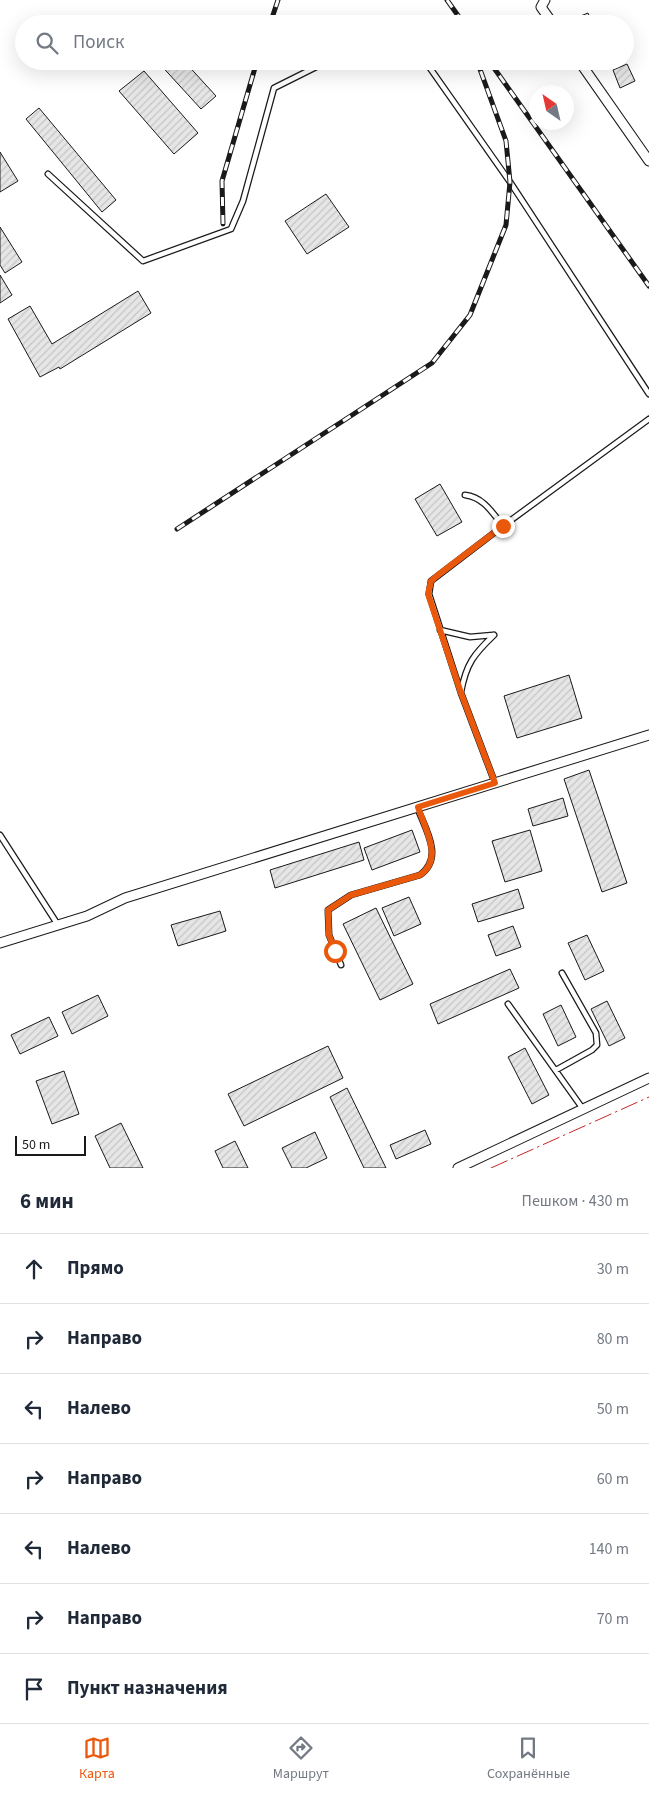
<!DOCTYPE html>
<html lang="ru">
<head>
<meta charset="utf-8">
<style>
  :root { --surface:#fff; --page:#f2f2f3; --text:#1f2937; --muted:#747a83; --line:#e0e1e3; --accent:#ea580c }
  body { margin:0; font-family:"Source Sans 3",sans-serif; background:var(--page); color:var(--text) }
  .compass { position:absolute; left:529px; top:85px; width:45px; height:45px; border-radius:50%; background:var(--surface); box-shadow:0 5px 20px #0002; rotate:326deg }
  .scale { position:absolute; left:15px; bottom:12px; width:71px; box-sizing:border-box; padding-left:5px; border:2px solid #1a1a1a; border-top:0; font-size:14px; line-height:18px; white-space:nowrap; color:#1a1a1a; -webkit-text-stroke:4px #fff; paint-order:stroke }
  .stop { position:absolute; width:15px; height:15px; margin:-11px; border:4px solid #ea580c; border-radius:50%; background:#fff }
  .stop.end { background:#ea580c; border-color:#fff; box-shadow:0 1px 5px #0008 }
  .list { margin:0; padding:0; list-style:none }
  h2 { display:flex; justify-content:space-between; align-items:center; height:65px; margin:0; padding:0 20px; font-size:21px }
  h2 small { font-size:16px; font-weight:400; color:var(--muted) }
  .list li { display:grid; grid-template-columns:32px 1fr auto; gap:15px; align-items:center; box-sizing:border-box; height:70px; padding:0 20px; border-top:1px solid var(--line) }
  .list b { display:block; font-size:19px; white-space:nowrap }
  .list em { font-size:16px; font-style:normal; color:var(--muted) }
  .icon { flex:none; width:28px; height:28px; fill:none; stroke:currentColor; stroke-width:2; stroke-linecap:round; stroke-linejoin:round }
  .map { position:relative; flex:none; width:649px; height:1168px; overflow:hidden }
  .search { position:absolute; background:var(--surface); box-shadow:0 5px 20px #0002; left:15px; right:15px; top:15px; height:55px; display:flex; align-items:center; gap:12px; box-sizing:border-box; padding:0 18px; border-radius:28px; color:var(--muted); font-size:19px }
  .sheet { height:555px; background:var(--surface) }
  nav { display:flex; justify-content:space-around; align-items:center; box-sizing:border-box; height:70px; border-top:1px solid var(--line); background:var(--surface); font-size:14px; color:var(--muted) }
  nav a { display:grid; justify-items:center; gap:2px }
  nav .on { color:var(--accent) }
  .map>svg:first-child { display:block }
  .building { fill:url(#building-hatch); stroke:#1a1a1a }
  .lines { fill:none; stroke-linecap:round; stroke-linejoin:round }
  .lane-casing { stroke:#1a1a1a; stroke-width:7 }
  .street-casing { stroke:#1a1a1a; stroke-width:11 }
  .lane { stroke:#fff; stroke-width:4.5 }
  .street { stroke:#fff; stroke-width:9 }
  .rail-casing { stroke:#1a1a1a; stroke-width:5 }
  .rail { stroke:#fff; stroke-width:3; stroke-dasharray:9; stroke-linecap:butt }
  .power { stroke:#c62828; stroke-width:1; stroke-dasharray:18 4 2.5 4; stroke-linecap:butt }
  .route { stroke:#ea580c; stroke-width:6 }
</style>
</head>
<body>
<div class="map">
<svg width="649" height="1168" viewBox="0 0 649 1168">
  <defs>
    <pattern id="building-hatch" width="6" height="6" patternUnits="userSpaceOnUse" patternTransform="scale(1.25)"><rect width="6" height="6" fill="#e6e6e6"/><path d="M-1 1l2-2M0 6l6-6M5 7l2-2" fill="none" stroke="#c5c5c5"/></pattern>
  </defs>
  <rect width="100%" height="100%" fill="#fff"/>
  <path class="building" d="M 588,13 L 593,24 L 575,24 L 573,19 Z
    M 157,61 L 184,61 L 216,96 L 201,109 Z
    M 627,64 L 635,81 L 620,88 L 613,70 Z
    M 144,71 L 198,133 L 174,154 L 119,91 Z
    M 39,108 L 116,200 L 102,212 L 26,119 Z
    M 0,152 L 18,181 L 0,192 Z
    M 326,194 L 349,227 L 307,254 L 285,221 Z
    M 0,227 L 22,262 L 5,273 L 0,265 Z
    M 0,275 L 12,295 L 0,303 Z
    M 138,291 L 151,313 L 60,369 L 59,367 L 40,377 L 8,319 L 30,306 L 52,344 Z
    M 440,484 L 462,522 L 437,536 L 415,499 Z
    M 569,675 L 582,718 L 517,738 L 504,696 Z
    M 589,770 L 627,883 L 602,892 L 564,779 Z
    M 563,798 L 568,816 L 533,826 L 528,809 Z
    M 412,830 L 420,852 L 372,870 L 364,848 Z
    M 530,830 L 542,871 L 505,882 L 492,841 Z
    M 359,842 L 364,860 L 275,888 L 270,870 Z
    M 518,889 L 524,908 L 478,922 L 472,904 Z
    M 409,897 L 421,924 L 394,936 L 382,908 Z
    M 376,908 L 413,984 L 380,1000 L 343,924 Z
    M 220,911 L 226,931 L 178,946 L 171,925 Z
    M 513,926 L 521,947 L 496,956 L 488,935 Z
    M 587,935 L 604,971 L 585,980 L 568,943 Z
    M 510,969 L 519,988 L 438,1024 L 430,1004 Z
    M 98,995 L 108,1016 L 72,1034 L 62,1012 Z
    M 607,1001 L 625,1038 L 609,1046 L 591,1009 Z
    M 561,1005 L 576,1037 L 558,1046 L 543,1014 Z
    M 49,1017 L 58,1036 L 20,1054 L 11,1035 Z
    M 328,1046 L 343,1078 L 244,1126 L 228,1094 Z
    M 525,1048 L 549,1095 L 532,1104 L 508,1057 Z
    M 64,1071 L 79,1114 L 52,1124 L 36,1081 Z
    M 347,1088 L 386,1168 L 364,1168 L 330,1097 Z
    M 121,1123 L 143,1168 L 110,1168 L 95,1136 Z
    M 425,1130 L 431,1144 L 396,1159 L 390,1145 Z
    M 315,1132 L 327,1158 L 306,1168 L 292,1168 L 282,1148 Z
    M 235,1141 L 248,1168 L 223,1168 L 215,1151 Z"/>
  <g class="lines">
    <defs>
      <path id="lane" d="M 425,61 L 510,182 L 649,394
        M 48,174 L 143,261 L 231,229 L 243,201 L 274,88 L 328,61
        M 465,495 C 483,497 492,512 503,526
        M 440,630 L 470,637 L 493,635
        M 461,692 C 466,664 474,654 494,635
        M 495,783 L 461,693 L 429,594 L 431,581 L 503,526 L 649,419
        M 0,835 L 58,925
        M 341,965 L 329,935 L 328,910 L 351,895 L 420,875 C 444,858 426,830 417,807
        M 508,1004 L 583,1109
        M 556,1070 L 592,1050 L 597,1045 L 596,1033 L 562,973"/>
      <path id="street" d="M 545,0 L 541,7 L 553,24
        M 579,61 L 649,161
        M 0,943 L 87,916 L 125,898 L 649,735
        M 458,1168 L 649,1078"/>
    </defs>
    <use href="#lane" class="lane-casing"/>
    <use href="#street" class="street-casing"/>
    <use href="#lane" class="lane"/>
    <use href="#street" class="street"/>
    <defs>
      <path id="rail" d="M 447,0 L 464,24
        M 270,24 L 278,0
        M 489,61 L 649,286
        M 223,224 L 222,181 L 257,61
        M 177,529 L 432,363 L 470,315 L 506,225 L 510,182 L 506,141 L 477,61"/>
    </defs>
    <use href="#rail" class="rail-casing"/>
    <use href="#rail" class="rail"/>
    <path class="power" d="M 491,1168 L 649,1097"/>
  </g>
  <g class="lines">
    <path class="route" d="M 335,951 L 329,935 L 328,910 L 351,895 L 420,875 C 444,859 425,829 418,807 L 495,783 L 461,693 L 428,594 L 431,581 L 438,575 L 503,526"/>
  </g>
</svg>
<svg class="compass" viewBox="-18 -18 36 36"><path d="M0-13l5 13h-10z" fill="#e53935"/><path d="M0 13l5-13h-10z" fill="#747a83"/></svg>
<div class="scale">50 m</div>
<div class="stop" style="left:335px;top:951px"></div>
<div class="stop end" style="left:503px;top:526px"></div>
<div class="search"><svg class="icon" aria-label="search" viewBox="0 0 24 24"><circle cx="10" cy="10" r="6"/><path d="M15 15l6 6"/></svg>Поиск</div>
</div>
<section class="sheet">
<h2>6 мин<small>Пешком · 430 m</small></h2>
<ul class="list">
<li><svg class="icon" aria-label="ahead" viewBox="0 0 24 24"><path d="M12 20V5M6 11l6-6 6 6"/></svg><div><b>Прямо</b></div><em>30 m</em></li>
<li><svg class="icon" aria-label="right" viewBox="0 0 24 24"><path d="M7 20v-9h11M14 6l5 5-5 5"/></svg><div><b>Направо</b></div><em>80 m</em></li>
<li><svg class="icon" aria-label="left" viewBox="0 0 24 24"><path d="M17 20v-9H6M10 6l-5 5 5 5"/></svg><div><b>Налево</b></div><em>50 m</em></li>
<li><svg class="icon" aria-label="right" viewBox="0 0 24 24"><path d="M7 20v-9h11M14 6l5 5-5 5"/></svg><div><b>Направо</b></div><em>60 m</em></li>
<li><svg class="icon" aria-label="left" viewBox="0 0 24 24"><path d="M17 20v-9H6M10 6l-5 5 5 5"/></svg><div><b>Налево</b></div><em>140 m</em></li>
<li><svg class="icon" aria-label="right" viewBox="0 0 24 24"><path d="M7 20v-9h11M14 6l5 5-5 5"/></svg><div><b>Направо</b></div><em>70 m</em></li>
<li><svg class="icon" aria-label="arrive" viewBox="0 0 24 24"><path d="M6 21V4h12l-3 4 3 4H6"/></svg><div><b>Пункт назначения</b></div></li>
</ul>
</section>
<nav>
<a class="on"><svg class="icon" aria-label="map" viewBox="0 0 24 24"><path d="M3 6l6-2 6 2 6-2v14l-6 2-6-2-6 2zM9 4v14M15 6v14"/></svg>Карта</a>
<a><svg class="icon" aria-label="directions" viewBox="0 0 24 24"><path d="M12 3l9 9-9 9-9-9zM9 14v-3h6M13 9l2 2-2 2"/></svg>Маршрут</a>
<a><svg class="icon" aria-label="saved" viewBox="0 0 24 24"><path d="M7 4h10v16l-5-4-5 4z"/></svg>Сохранённые</a>
</nav>
</body>
</html>
